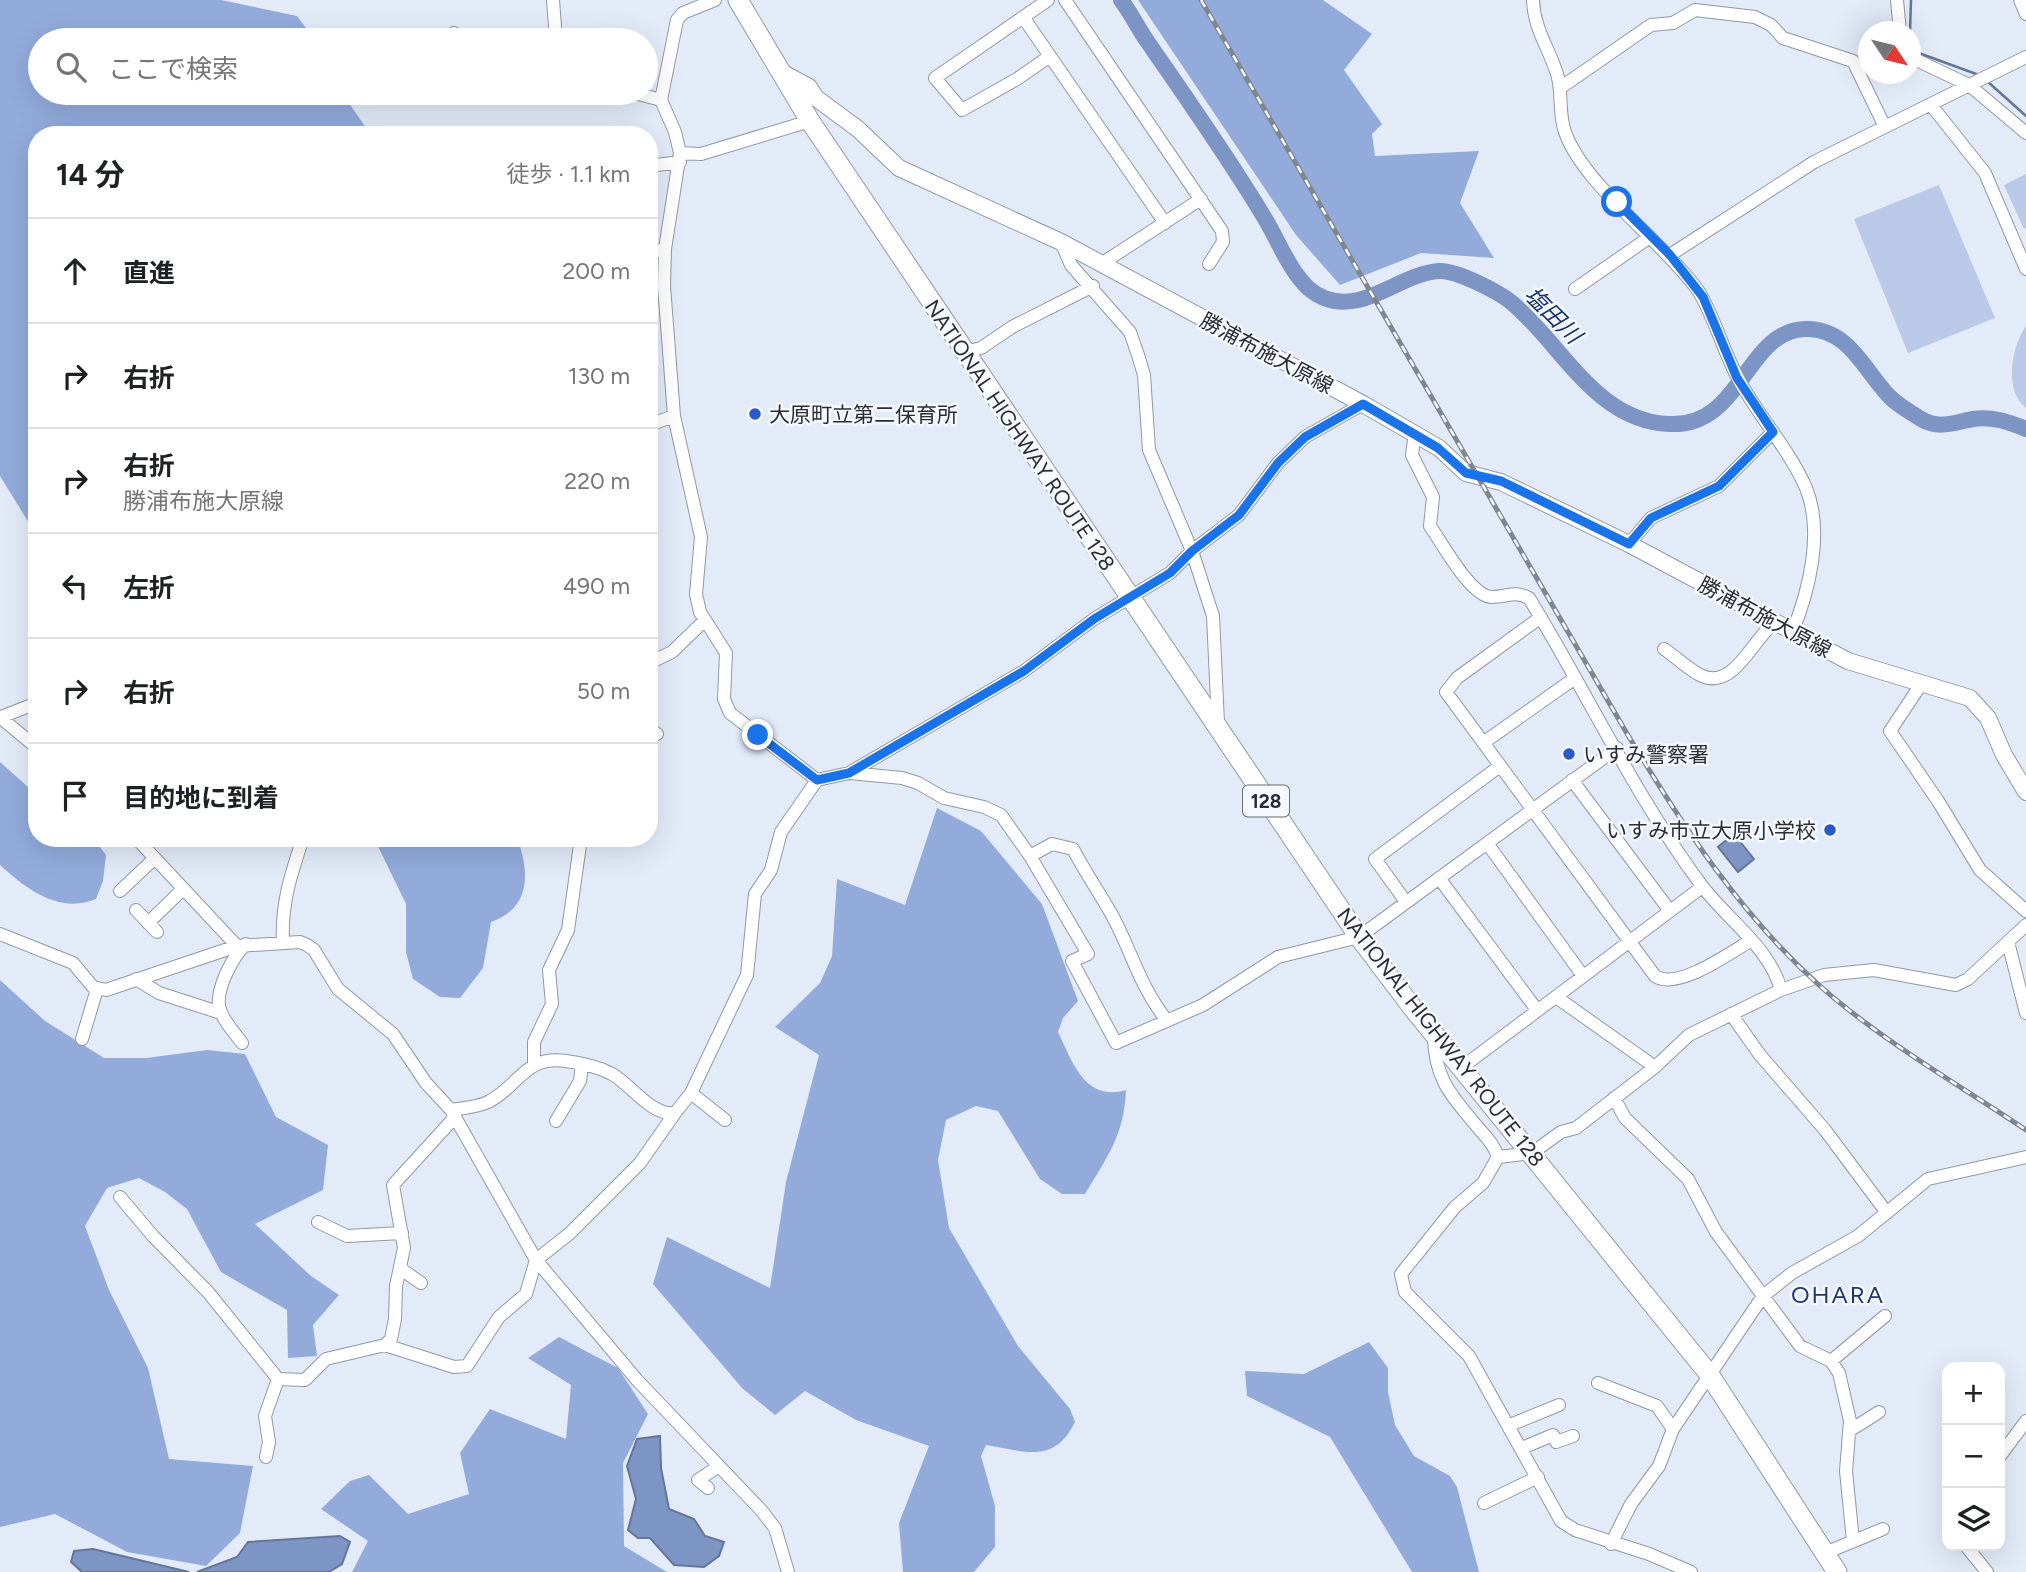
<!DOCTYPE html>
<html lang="ja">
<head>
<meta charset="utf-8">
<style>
  :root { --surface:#fff; --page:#f6f6f6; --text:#202124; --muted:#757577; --line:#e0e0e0 }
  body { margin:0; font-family:Figtree,"Noto Sans JP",sans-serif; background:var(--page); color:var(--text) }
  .controls { position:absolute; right:21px; bottom:21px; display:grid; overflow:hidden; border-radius:14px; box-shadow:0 7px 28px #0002 }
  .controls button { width:63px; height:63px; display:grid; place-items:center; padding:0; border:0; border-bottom:2px solid var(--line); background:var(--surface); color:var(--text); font:35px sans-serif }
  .compass { position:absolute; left:1858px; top:21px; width:63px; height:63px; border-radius:50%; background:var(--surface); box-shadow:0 7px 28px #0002; rotate:125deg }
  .stop { position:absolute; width:21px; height:21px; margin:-16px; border:5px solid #1a73e8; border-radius:50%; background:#fff }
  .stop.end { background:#1a73e8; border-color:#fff; box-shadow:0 2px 7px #0008 }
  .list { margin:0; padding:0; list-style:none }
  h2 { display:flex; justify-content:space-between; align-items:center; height:91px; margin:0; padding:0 28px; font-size:30px }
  h2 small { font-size:23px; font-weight:400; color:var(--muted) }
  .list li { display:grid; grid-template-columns:46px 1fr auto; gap:21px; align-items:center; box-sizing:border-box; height:105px; padding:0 28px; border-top:2px solid var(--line) }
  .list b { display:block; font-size:26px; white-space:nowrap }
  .list p { margin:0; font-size:23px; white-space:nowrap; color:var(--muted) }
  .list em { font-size:23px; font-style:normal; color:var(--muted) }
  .icon { flex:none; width:38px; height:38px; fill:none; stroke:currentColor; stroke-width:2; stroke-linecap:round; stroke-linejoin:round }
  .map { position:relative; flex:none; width:2026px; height:1572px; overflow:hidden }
  .search { position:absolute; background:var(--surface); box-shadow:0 7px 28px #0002; left:28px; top:28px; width:630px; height:77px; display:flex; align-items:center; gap:18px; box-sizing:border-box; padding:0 24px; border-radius:38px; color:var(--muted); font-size:26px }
  .panel { position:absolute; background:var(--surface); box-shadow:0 7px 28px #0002; left:28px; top:126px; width:630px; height:721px; border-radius:28px }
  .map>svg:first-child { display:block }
  .green { fill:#b9c9e7 }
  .forest { fill:#92abdb }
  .water { fill:#7d95c4; stroke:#647698; stroke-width:2 }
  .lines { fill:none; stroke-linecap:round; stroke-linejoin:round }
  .stream { stroke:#647698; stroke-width:2.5 }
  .river { stroke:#7d95c4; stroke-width:16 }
  .minor-casing { stroke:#9198a5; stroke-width:14 }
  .major-casing { stroke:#9198a5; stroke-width:18 }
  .highway-casing { stroke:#9198a5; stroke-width:21 }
  .minor { stroke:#fff; stroke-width:12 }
  .major { stroke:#fff; stroke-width:16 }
  .highway { stroke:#fff; stroke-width:19 }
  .rail-casing { stroke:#80858e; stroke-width:5 }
  .rail { stroke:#f5f8fe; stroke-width:2.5; stroke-dasharray:8; stroke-linecap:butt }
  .route { stroke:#1a73e8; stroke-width:9 }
  .poi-dot { fill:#295ac8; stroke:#f5f8fe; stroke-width:2.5 }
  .labels { text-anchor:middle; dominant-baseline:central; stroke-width:5; stroke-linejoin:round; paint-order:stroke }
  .shield { fill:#f5f8fe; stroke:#676a6f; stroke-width:2 }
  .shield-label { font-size:19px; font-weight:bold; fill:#2a2d32 }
  .street-label { font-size:21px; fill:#2a2d32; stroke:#f5f8fe }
  .poi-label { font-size:21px; fill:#2a2d32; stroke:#f5f8fe; text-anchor:start }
  .water-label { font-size:23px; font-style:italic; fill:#1a346e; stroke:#f5f8fe }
  .quarter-label { font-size:24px; letter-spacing:2px; fill:#1e376e; stroke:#f5f8fe }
</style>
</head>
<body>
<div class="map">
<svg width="2026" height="1572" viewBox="0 0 2026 1572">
  <rect width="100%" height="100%" fill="#e3ebf9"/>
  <path class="green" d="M 2026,174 L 2026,228 L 2024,229 L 2004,185 Z
    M 1939,185 L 1995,318 L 1908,353 L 1854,219 Z
    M 2026,326 L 2026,408 C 2003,391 2012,345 2026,326 Z"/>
  <path class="forest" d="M 0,0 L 221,0 L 297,16 L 315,40 L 40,40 L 40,93 L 342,93 L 371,135 L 37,135 L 37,325 L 31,327 L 37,359 L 37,536 L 0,476 Z
    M 1138,0 L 1323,0 L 1372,34 L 1344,70 L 1382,124 L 1372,134 L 1375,156 L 1479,151 L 1460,203 L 1494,258 L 1421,253 L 1340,285 L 1296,235 Z
    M 0,762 L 37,795 L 37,838 L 93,838 L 106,855 L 103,881 L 96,899 C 60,914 27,890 0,865 Z
    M 937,808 L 981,831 L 1042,904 L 1078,1001 L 1063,1018 L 1058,1032 C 1073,1063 1085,1102 1126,1090 C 1124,1135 1108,1156 1085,1194 L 1062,1194 L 1040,1179 L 998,1111 L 976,1106 L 946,1120 L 938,1160 L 949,1228 L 1018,1346 L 1070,1409 L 1075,1422 C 1054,1465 1025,1451 986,1445 L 981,1456 L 995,1506 L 995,1547 L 974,1572 L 903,1572 L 899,1523 L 929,1446 L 856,1420 L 805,1391 L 775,1415 L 742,1388 L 653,1284 L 667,1237 L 770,1288 L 786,1182 L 819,1055 L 775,1027 L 820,983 L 832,956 L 837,879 L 905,905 Z
    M 374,838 L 517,838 C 530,872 531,908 491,922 L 483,968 L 460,998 L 440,997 L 413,979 L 406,952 L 406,904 Z
    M 0,980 L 45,1021 L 104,1058 L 146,1058 L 207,1050 L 245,1054 L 276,1117 L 328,1145 L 323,1190 L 255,1224 L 311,1276 L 339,1295 L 313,1325 L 317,1356 L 288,1358 L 287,1310 L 221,1272 L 187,1209 L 165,1192 L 139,1178 L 107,1188 L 85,1226 L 109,1290 L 148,1368 L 169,1459 L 253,1466 L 240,1533 L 206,1566 L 127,1552 L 55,1514 L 0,1527 Z
    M 559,1337 L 618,1368 L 648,1414 L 623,1463 L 624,1546 L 667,1572 L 352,1572 L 368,1541 L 321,1509 L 350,1481 L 369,1475 L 408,1514 L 469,1494 L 460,1453 L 490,1409 L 566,1439 L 571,1385 L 528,1358 Z
    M 1369,1342 L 1388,1368 L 1388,1392 L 1395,1425 L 1414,1456 L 1450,1476 L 1457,1487 L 1479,1572 L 1412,1572 L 1330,1437 L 1247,1396 L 1245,1371 L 1304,1374 Z"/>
  <path class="water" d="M 1734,834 L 1754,859 L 1738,872 L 1718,847 Z
    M 660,1436 L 661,1468 L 669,1509 L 694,1519 L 705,1536 L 724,1542 L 719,1556 L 704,1567 L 674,1565 L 650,1538 L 638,1538 L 628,1530 L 636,1499 L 627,1466 L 637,1439 Z
    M 340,1536 L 350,1542 L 342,1564 L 329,1572 L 197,1572 L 237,1557 L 248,1542 Z
    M 93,1549 L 189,1572 L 82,1572 L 71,1562 L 74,1551 Z"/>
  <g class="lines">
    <path class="stream" d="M 1910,32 L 1911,0
      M 1910,36 L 1916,52 L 1979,75
      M 1987,81 L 2026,116"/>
    <path class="river" d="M 1121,0 C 1131,13 1138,28 1147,41 C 1187,99 1228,157 1264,217 C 1276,236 1284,258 1297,275 C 1305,286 1312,293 1324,298 C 1365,314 1399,274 1439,271 C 1456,270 1497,291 1511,302 C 1562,344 1595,421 1669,424 C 1742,428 1745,331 1805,329 C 1850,327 1867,376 1891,398 C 1899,406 1912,413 1921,419 C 1940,430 1955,422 1973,419 C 1992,416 2009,422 2026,429"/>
    <defs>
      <path id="minor" d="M 553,0 L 556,40
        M 715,0 L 683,13 L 677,20 L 661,100 L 675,132 L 680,153 L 665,249 L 664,286 L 674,416 L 701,537 L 696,594 L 700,612 L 726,653 L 724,699 L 730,713 L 817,780
        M 1048,0 L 935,78 L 962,110 L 1017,79 L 1050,56
        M 1065,0 L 1222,231 L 1223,242 L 1209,264
        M 1533,0 C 1534,29 1549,48 1557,74 C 1563,93 1558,113 1565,132 C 1583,184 1662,241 1697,289 C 1713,312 1724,354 1739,380 C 1759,417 1789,449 1806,488 C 1824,532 1809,591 1792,633
        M 1897,0 L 1900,32
        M 2020,0 L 2026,14
        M 1023,17 L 1165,223
        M 454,33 L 463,40
        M 1910,57 L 1969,85 L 2026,133
        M 1560,88 L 1651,25 L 1673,23 L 1695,10 L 1755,17 L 1771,25 L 1783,38 L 1853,61 L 1885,127
        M 635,93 L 661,100
        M 1931,105 L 1985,173 L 2026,269
        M 680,153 L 701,154 L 810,121
        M 649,166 L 680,162
        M 1061,242 L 1071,265 L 1130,332 L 1138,355 L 1144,375 L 1149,450 L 1192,551 L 1213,616 L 1218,723
        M 649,252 L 665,249
        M 1670,255 L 1814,162 L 2026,57
        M 1101,264 L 1201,199
        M 1575,289 L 1650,237
        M 965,352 L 981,348 L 1012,327 L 1093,286
        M 649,425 L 674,416
        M 1415,432 L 1412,455 L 1433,497 L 1430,526 C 1442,543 1471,597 1492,597 C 1508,597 1513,590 1529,598 C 1587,693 1635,796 1702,886 C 1728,920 1770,948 1781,990
        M 1629,544 L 1651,518 L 1719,486 L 1773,432
        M 1541,617 L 1457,678 L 1446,692 L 1655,976 C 1677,991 1730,953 1750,941
        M 1664,649 C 1676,657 1687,668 1700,675 C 1733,692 1752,640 1774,623
        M 649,663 L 672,652 L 705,620
        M 1922,683 L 1890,731 L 1938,801 L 1980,870 L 2026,911
        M 0,717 L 37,748
        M 1,717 L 29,706 L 37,707
        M 649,728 L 657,734
        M 1483,743 L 1575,678
        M 850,773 L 902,778 L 918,783 L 944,798 L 984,807 L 1001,815 L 1030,856 L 1088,954 L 1072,961 L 1116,1043 L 1203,1005 L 1278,957 L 1359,937 L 1617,748
        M 1572,780 L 1670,911
        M 136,838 L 237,946
        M 1487,843 L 1583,976
        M 1030,856 L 1052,844 L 1073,849 C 1085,872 1099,892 1112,915 C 1132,952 1139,985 1167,1021
        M 1439,878 L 1537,1010
        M 120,891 L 155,858
        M 1406,902 L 1375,859 L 1500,766
        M 136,910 L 157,932
        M 148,923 L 183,889
        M 0,934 L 73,963 L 93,987 L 106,990 L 237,946 L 300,942 L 307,945 L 314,950 L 338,989 L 393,1034 L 426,1083 L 451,1110 L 536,1260 L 637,1380 L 761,1510 L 775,1528 L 788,1572
        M 283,942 C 281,904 291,874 303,838
        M 2008,942 L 2026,1013
        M 136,979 L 159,993 L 221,1013
        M 1556,997 L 1655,1067
        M 1731,1014 L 1760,1055 L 1825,1130 L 1887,1213
        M 1434,1034 C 1434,1080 1452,1096 1480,1130 C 1488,1139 1494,1145 1498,1157
        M 82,1039 L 97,989
        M 242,1043 C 235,1033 224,1022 220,1010 C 214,991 233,956 246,944
        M 534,1064 L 534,1042 L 552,1004 L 549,970 L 568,930 L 581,838
        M 1461,1068 L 1702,887
        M 691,1093 L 725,1120
        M 1614,1098 L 1625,1118 L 1688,1179 L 1716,1232 L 1800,1346 L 1831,1361 L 1839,1373 L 1850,1421 L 1846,1471 L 1853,1541
        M 451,1110 C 463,1108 478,1107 488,1102 C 520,1086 524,1055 566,1061 C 581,1063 599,1067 612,1074 C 631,1085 653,1117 675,1113 L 691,1093 L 747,975 L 755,894 L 771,870 L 781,832 L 817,780 L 849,773 L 1024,671 L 1094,619 L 1170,573 L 1192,551 L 1239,515 L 1278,463 L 1305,437 L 1363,404
        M 556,1121 L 580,1081 L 582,1064
        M 120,1197 L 153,1236 L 208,1292 L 278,1379 L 305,1380 L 326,1359 L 385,1345 L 454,1367 L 467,1366 L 499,1317 L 526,1294 L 536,1260 L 569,1234 L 640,1163 L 675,1113
        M 318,1222 L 347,1236 L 402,1233
        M 401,1269 L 421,1283
        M 385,1345 L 391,1339 L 395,1319 L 396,1286 L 404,1248 L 393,1185 L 455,1117
        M 1831,1361 L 1885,1316
        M 1598,1383 L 1657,1406 L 1673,1429
        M 1510,1425 L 1559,1405
        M 1849,1431 L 1879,1412
        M 1522,1448 L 1553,1435 L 1556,1442 L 1573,1436
        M 2000,1456 L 2026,1421
        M 266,1457 L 269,1442 L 265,1416 L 278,1379
        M 708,1488 L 698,1480 L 719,1466
        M 1484,1503 L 1538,1477
        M 1611,1544 L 1631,1504 L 1659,1466 L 1673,1429 L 1763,1296 L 1792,1273 L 1858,1236 L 1928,1179 L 2026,1157
        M 1966,1546 L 1987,1572
        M 1825,1553 L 1883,1529
        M 1691,1572 L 1649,1554 L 1575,1530 L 1561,1521 L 1469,1356 L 1405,1292 L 1401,1274 L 1455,1207 L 1483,1183 L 1498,1157 L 1532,1153 L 1561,1132 L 1576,1128 L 1655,1067 L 1689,1035 L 1781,990 L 1824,975 L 1874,970 L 1956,985 L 1968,979 L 2026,925"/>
      <path id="major" d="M 783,73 L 809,87 L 816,98 L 858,129 L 899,168 L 1061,242 L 1363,404 L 1439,448 L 1466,473 L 1501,482 L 1629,544 L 1848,661 L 1970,698 L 1988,718 L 2004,755 L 2026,792"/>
      <path id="highway" d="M 738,0 L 810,121 L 1359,937 L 1412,1007 L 1709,1374 L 1837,1572"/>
    </defs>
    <use href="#minor" class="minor-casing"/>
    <use href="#major" class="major-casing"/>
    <use href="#highway" class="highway-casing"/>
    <use href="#minor" class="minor"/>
    <use href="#major" class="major"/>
    <use href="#highway" class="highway"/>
    <defs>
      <path id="rail" d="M 1201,0 L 1629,737 C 1684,828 1741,915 1820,986 C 1882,1041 1958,1084 2026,1130"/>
    </defs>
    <use href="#rail" class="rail-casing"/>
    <use href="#rail" class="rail"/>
  </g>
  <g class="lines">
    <path class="route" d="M 758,735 L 817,780 L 849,773 L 1024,671 L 1094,619 L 1170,573 L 1192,551 L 1239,515 L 1278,463 L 1305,437 L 1363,404 L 1438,448 L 1466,473 L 1501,481 L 1629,544 L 1651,518 L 1719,486 L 1773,432 L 1737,378 L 1703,297 L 1670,255 L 1617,202"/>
  </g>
  <g class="poi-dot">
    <circle cx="755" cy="414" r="7"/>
    <circle cx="1569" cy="754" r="7"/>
    <circle cx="1830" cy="830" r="7"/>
  </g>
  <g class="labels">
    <rect class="shield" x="1243" y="785.5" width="46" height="31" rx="5"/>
    <g class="shield-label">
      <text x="1266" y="801">128</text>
    </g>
    <g class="street-label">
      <text transform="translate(1267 353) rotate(28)">勝浦布施大原線</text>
      <text transform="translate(1020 435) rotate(56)">NATIONAL HIGHWAY ROUTE 128</text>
      <text transform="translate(1765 617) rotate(28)">勝浦布施大原線</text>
      <text transform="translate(1441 1037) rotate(52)">NATIONAL HIGHWAY ROUTE 128</text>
    </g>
    <g class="poi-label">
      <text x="769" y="414">大原町立第二保育所</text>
      <text x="1583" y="754">いすみ警察署</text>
      <text x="1816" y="830" text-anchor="end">いすみ市立大原小学校</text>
    </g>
    <g class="water-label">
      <text transform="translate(1553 315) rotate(45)">塩田川</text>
    </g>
    <g class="quarter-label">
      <text x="1838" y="1294">OHARA</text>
    </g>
  </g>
</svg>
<div class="controls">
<button>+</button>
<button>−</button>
<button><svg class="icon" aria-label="layers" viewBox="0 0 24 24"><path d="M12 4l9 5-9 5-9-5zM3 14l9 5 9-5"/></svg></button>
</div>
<svg class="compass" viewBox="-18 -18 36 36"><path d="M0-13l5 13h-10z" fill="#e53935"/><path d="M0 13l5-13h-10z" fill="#757577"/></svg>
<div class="stop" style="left:1617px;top:202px"></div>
<div class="stop end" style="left:758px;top:735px"></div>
<div class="search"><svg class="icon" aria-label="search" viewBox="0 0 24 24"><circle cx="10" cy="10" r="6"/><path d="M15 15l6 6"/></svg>ここで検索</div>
<section class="panel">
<h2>14 分<small>徒歩 · 1.1 km</small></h2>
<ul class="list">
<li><svg class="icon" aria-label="ahead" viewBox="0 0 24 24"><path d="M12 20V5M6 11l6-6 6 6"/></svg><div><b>直進</b></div><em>200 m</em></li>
<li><svg class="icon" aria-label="right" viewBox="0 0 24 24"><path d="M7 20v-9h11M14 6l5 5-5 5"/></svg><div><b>右折</b></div><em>130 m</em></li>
<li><svg class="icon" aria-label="right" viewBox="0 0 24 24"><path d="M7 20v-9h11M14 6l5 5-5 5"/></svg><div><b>右折</b><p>勝浦布施大原線</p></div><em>220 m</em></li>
<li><svg class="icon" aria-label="left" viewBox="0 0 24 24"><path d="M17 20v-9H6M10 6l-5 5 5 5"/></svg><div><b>左折</b></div><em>490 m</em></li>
<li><svg class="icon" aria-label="right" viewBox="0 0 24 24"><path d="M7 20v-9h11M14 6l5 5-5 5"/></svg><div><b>右折</b></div><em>50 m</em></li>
<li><svg class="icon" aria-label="arrive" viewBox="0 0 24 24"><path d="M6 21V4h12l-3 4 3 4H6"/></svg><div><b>目的地に到着</b></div></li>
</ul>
</section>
</div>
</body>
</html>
